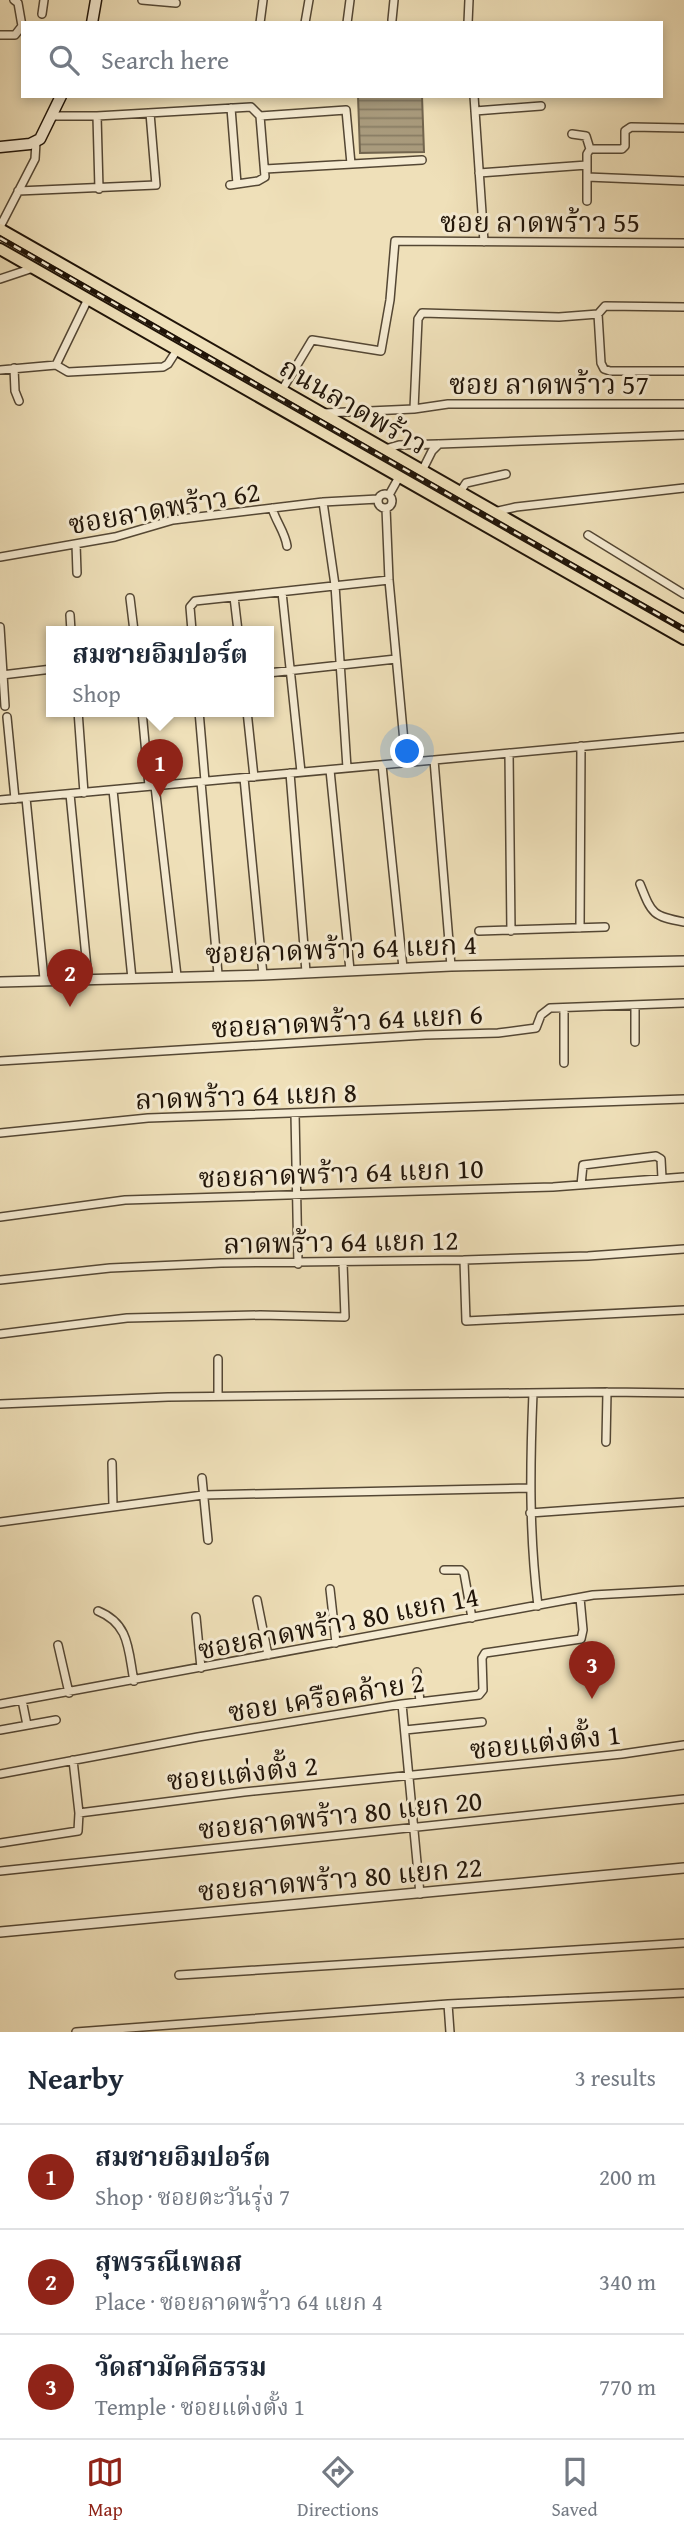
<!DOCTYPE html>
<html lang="en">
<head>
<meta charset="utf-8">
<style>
  :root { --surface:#fff; --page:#f2f2f3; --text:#1f2937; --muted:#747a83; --line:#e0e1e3; --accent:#8f2418 }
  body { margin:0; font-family:"Gentium Book Plus","Noto Serif Thai",serif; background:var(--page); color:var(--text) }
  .you { position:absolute; left:408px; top:752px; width:24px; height:24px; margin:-18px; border:5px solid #fff; border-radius:50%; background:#1a73e8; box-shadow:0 0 0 10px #1a73e833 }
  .badge { display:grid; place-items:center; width:46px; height:46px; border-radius:50%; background:var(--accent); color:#fff; font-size:23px; font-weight:700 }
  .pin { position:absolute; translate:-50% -58px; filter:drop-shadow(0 2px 4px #0008) }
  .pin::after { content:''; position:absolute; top:37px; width:24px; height:21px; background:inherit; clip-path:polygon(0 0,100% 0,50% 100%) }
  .popup { position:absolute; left:46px; top:626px; width:228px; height:91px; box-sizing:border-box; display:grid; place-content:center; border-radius:0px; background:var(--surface); filter:drop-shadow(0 2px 5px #0005); font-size:23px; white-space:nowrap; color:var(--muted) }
  .popup b { font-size:26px; color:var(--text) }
  .popup::after { content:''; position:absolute; left:50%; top:100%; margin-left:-14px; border:14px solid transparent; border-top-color:var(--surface) }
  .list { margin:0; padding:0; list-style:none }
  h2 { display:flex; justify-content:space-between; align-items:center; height:91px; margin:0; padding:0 28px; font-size:30px }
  h2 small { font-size:23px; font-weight:400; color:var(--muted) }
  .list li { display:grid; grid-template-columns:46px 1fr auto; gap:21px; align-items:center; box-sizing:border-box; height:105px; padding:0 28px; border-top:2px solid var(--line) }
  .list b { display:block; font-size:26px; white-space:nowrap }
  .list p { margin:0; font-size:23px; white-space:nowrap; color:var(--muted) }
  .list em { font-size:23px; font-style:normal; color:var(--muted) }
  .icon { flex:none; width:38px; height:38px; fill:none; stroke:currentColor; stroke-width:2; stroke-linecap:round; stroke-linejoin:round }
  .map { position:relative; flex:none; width:684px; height:2032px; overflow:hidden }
  .search { position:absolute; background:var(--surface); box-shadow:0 4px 10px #0003; left:21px; right:21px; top:21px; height:77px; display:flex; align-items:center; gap:18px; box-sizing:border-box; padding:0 24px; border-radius:0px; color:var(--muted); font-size:26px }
  .sheet { height:406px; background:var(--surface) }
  nav { display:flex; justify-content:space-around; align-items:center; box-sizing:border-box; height:98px; border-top:2px solid var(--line); background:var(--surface); font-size:19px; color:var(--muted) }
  nav a { display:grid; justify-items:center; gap:4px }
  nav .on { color:var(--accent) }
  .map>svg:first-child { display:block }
  .water { fill:url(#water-rules); stroke:#72654e; stroke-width:2 }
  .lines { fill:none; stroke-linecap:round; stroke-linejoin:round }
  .minor-casing { stroke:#544734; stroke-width:10 }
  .tertiary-casing { stroke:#544734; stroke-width:12 }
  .secondary-casing { stroke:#201408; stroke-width:13 }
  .primary-casing { stroke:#201408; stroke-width:14 }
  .minor { stroke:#f5ebd2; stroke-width:7 }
  .tertiary { stroke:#f5ebd2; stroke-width:9 }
  .secondary { stroke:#f5ebd2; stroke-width:10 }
  .primary { stroke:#efe0b9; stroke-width:10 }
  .rail-casing { stroke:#201408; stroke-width:5 }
  .rail { stroke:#f5ebd2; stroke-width:2.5; stroke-dasharray:8; stroke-linecap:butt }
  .labels { text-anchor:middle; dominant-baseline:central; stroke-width:6; stroke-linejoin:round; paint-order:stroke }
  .street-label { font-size:28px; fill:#201408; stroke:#f5ebd2 }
</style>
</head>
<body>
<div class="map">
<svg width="684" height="2032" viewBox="0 0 684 2032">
  <defs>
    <pattern id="water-rules" width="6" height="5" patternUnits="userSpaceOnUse" patternTransform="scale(1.75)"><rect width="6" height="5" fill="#a99b7d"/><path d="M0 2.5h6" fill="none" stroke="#897d64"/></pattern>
  </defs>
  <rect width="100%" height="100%" fill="#efe0b9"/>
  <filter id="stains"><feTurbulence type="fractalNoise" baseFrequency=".00286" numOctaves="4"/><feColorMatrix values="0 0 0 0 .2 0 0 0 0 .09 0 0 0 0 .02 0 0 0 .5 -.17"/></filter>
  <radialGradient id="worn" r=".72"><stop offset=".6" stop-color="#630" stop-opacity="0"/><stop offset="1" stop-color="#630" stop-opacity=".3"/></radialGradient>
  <path class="water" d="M 358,96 L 422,96 L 424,152 L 360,153 Z"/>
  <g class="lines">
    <defs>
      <path id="minor" d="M 142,0 L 176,3
        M 42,14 L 44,0
        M 392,20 L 394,0
        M 260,23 L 263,0
        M 305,23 L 309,0
        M 347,23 L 350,0
        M 468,23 L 469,0
        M 0,35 L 15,35 L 22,26 L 18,3 L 14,0
        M 474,96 L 484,242
        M 231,108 L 237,184
        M 475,111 L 541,106
        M 52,116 L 97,116 L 251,107 L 260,116 L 265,177 L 258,181 L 230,185
        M 97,116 L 99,189
        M 260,116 L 346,110 L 351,164
        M 572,134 L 586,136 L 590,149
        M 265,169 L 422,160
        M 479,173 L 587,165
        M 587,177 L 684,181
        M 18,191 L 156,185 L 150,113
        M 587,201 L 587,154 L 590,149 L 622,149 L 625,146 L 625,131 L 631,127 L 684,128
        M 0,227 L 35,159 L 36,142
        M 0,279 L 33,268
        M 598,314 L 601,363 L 604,369 L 610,371 L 684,371
        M 56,365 L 88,299
        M 14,368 L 15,391 L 19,401
        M 0,370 L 56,365 L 68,372 L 163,367 L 168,364 L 177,350
        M 282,390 L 312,340 L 381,351 L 390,300 L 395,241 L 684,243
        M 414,409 L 418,319 L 422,313 L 559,317 L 598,314 L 605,306 L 684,307
        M 324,413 L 414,409 L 448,404 L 684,404
        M 385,449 L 399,445 L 438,444
        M 422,471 L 432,451 L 439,444 L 684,435
        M 460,492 L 466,483 L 506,474
        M378 501a7 7 0 1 1 14 0a7 7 0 1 1-14 0Z
        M 389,495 L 399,477
        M 323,502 L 335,585 L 347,768
        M 272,508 C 276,522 285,532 287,546
        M 386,508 L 389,580 L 406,763
        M 494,512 L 516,507 L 684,488
        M 588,535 L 684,594
        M 76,544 L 77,573
        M 0,557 L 115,537 L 173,520 L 323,502 L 378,499
        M 282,592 L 301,772
        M 234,597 L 238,631
        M 130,598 L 134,631
        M 70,615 L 71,631
        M 0,627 L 5,706
        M 192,631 L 190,607 L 195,601 L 389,580
        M 268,673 L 396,659
        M 2,675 L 52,669
        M 78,711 L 84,793
        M 142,711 L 149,786
        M 199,711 L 205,781
        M 247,711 L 254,777
        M 7,717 L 15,799
        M 509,753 L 511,931
        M 434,760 L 451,966
        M 382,765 L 403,968
        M 330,770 L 350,970
        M 290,773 L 306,972
        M 244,778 L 263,975
        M 201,782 L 218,974
        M 155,786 L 177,976
        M 113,790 L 132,979
        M 70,794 L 88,978
        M 26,798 L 44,979
        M 0,800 L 684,737
        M 640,884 C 652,914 652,916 684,922
        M 580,928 L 581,746
        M 479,931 L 605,927
        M 635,1005 L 635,1042
        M 564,1008 L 564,1063
        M 0,1061 L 425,1035 L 498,1033 L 536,1028 L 541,1015 L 550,1008 L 684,1003
        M 295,1113 L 298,1264
        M 0,1133 L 148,1118 L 684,1099
        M 581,1185 L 583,1165 L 656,1156 L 661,1159 L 662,1178
        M 0,1217 L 125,1200 L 553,1187 L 684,1177
        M 464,1260 L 466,1321 L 684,1310
        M 0,1280 L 110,1268 L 221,1263 L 464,1260 L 588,1256 L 684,1249
        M 0,1334 L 127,1318 L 260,1315 L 345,1317 L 343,1263
        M 218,1359 L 218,1396
        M 533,1393 C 530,1467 529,1532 538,1606
        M 0,1404 L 168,1397 L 607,1392 L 684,1393
        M 606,1442 L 607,1392
        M 112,1463 L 113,1506
        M 202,1478 L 208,1540
        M 530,1513 L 684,1502
        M 0,1522 L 203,1495 L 529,1488
        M 444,1570 L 461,1570 L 464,1573 L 472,1618
        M 330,1589 L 336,1643
        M 257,1600 L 268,1655
        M 98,1611 C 130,1624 128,1650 134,1681
        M 196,1617 L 201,1668
        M 58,1645 L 69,1693
        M 417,1672 L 420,1702
        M 22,1700 L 27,1725
        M 0,1704 L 593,1595 L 684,1590
        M 402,1704 L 420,1894
        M 0,1730 L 56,1720
        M 405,1730 L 482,1722
        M 0,1774 L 198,1737 L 402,1704 L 479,1695 L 483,1690 L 482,1658 L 485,1653 L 581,1639 L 583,1630 L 580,1598
        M 79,1813 L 244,1792 L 622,1754 L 684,1745
        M 0,1843 L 78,1831 L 79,1813 L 73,1760
        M 0,1871 L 684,1799
        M 179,1975 L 684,1943
        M 448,2004 L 450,2032
        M 76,2032 L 448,2004 L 684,1993"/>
      <path id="tertiary" d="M 0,982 L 263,975 L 451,966 L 684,961
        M 0,1932 L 684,1868"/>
      <path id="secondary" d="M 92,23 L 96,0
        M 0,147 L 30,144 L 40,139 L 61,96"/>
      <path id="primary" d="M 0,229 L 684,620
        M 0,249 L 684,639"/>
    </defs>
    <use href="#minor" class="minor-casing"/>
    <use href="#tertiary" class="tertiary-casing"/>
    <use href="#secondary" class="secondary-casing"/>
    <use href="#primary" class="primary-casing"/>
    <use href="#minor" class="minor"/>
    <use href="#tertiary" class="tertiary"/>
    <use href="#secondary" class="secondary"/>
    <use href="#primary" class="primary"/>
    <defs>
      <path id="rail" d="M 0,238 L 684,629"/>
    </defs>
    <use href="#rail" class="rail-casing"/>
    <use href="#rail" class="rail"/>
  </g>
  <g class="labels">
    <g class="street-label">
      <text x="540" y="221">ซอย ลาดพร้าว 55</text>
      <text x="549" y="383">ซอย ลาดพร้าว 57</text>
      <text transform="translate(354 405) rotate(30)">ถนนลาดพร้าว</text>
      <text transform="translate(164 507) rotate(-10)">ซอยลาดพร้าว 62</text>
      <text transform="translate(341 948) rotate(-2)">ซอยลาดพร้าว 64 แยก 4</text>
      <text transform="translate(347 1020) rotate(-3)">ซอยลาดพร้าว 64 แยก 6</text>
      <text transform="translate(246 1095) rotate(-2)">ลาดพร้าว 64 แยก 8</text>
      <text transform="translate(341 1172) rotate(-2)">ซอยลาดพร้าว 64 แยก 10</text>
      <text transform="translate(341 1241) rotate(-1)">ลาดพร้าว 64 แยก 12</text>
      <text transform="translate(338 1622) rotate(-11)">ซอยลาดพร้าว 80 แยก 14</text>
      <text transform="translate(326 1696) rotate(-9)">ซอย เครือคล้าย 2</text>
      <text transform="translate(545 1741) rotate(-6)">ซอยแต่งตั้ง 1</text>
      <text transform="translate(242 1772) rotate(-6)">ซอยแต่งตั้ง 2</text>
      <text transform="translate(340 1814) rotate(-6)">ซอยลาดพร้าว 80 แยก 20</text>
      <text transform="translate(340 1878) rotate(-5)">ซอยลาดพร้าว 80 แยก 22</text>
    </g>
  </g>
  <rect width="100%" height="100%" filter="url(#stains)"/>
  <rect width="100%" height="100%" fill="url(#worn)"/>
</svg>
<div class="you"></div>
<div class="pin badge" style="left:160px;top:797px">1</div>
<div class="popup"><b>สมชายอิมปอร์ต</b>Shop</div>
<div class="pin badge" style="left:70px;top:1007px">2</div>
<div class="pin badge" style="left:592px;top:1699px">3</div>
<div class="search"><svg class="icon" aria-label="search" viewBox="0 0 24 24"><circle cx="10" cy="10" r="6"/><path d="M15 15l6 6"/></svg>Search here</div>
</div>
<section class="sheet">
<h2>Nearby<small>3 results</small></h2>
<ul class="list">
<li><span class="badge">1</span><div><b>สมชายอิมปอร์ต</b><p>Shop · ซอยตะวันรุ่ง 7</p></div><em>200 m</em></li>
<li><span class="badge">2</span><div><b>สุพรรณีเพลส</b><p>Place · ซอยลาดพร้าว 64 แยก 4</p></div><em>340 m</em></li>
<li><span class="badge">3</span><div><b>วัดสามัคคีธรรม</b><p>Temple · ซอยแต่งตั้ง 1</p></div><em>770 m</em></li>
</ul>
</section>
<nav>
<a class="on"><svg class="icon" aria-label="map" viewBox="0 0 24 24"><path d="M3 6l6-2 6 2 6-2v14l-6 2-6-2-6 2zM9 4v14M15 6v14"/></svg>Map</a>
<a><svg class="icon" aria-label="directions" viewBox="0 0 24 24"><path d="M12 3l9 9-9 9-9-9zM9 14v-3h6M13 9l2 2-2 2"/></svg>Directions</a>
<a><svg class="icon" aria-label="saved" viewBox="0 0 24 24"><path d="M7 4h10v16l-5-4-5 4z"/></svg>Saved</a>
</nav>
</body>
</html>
